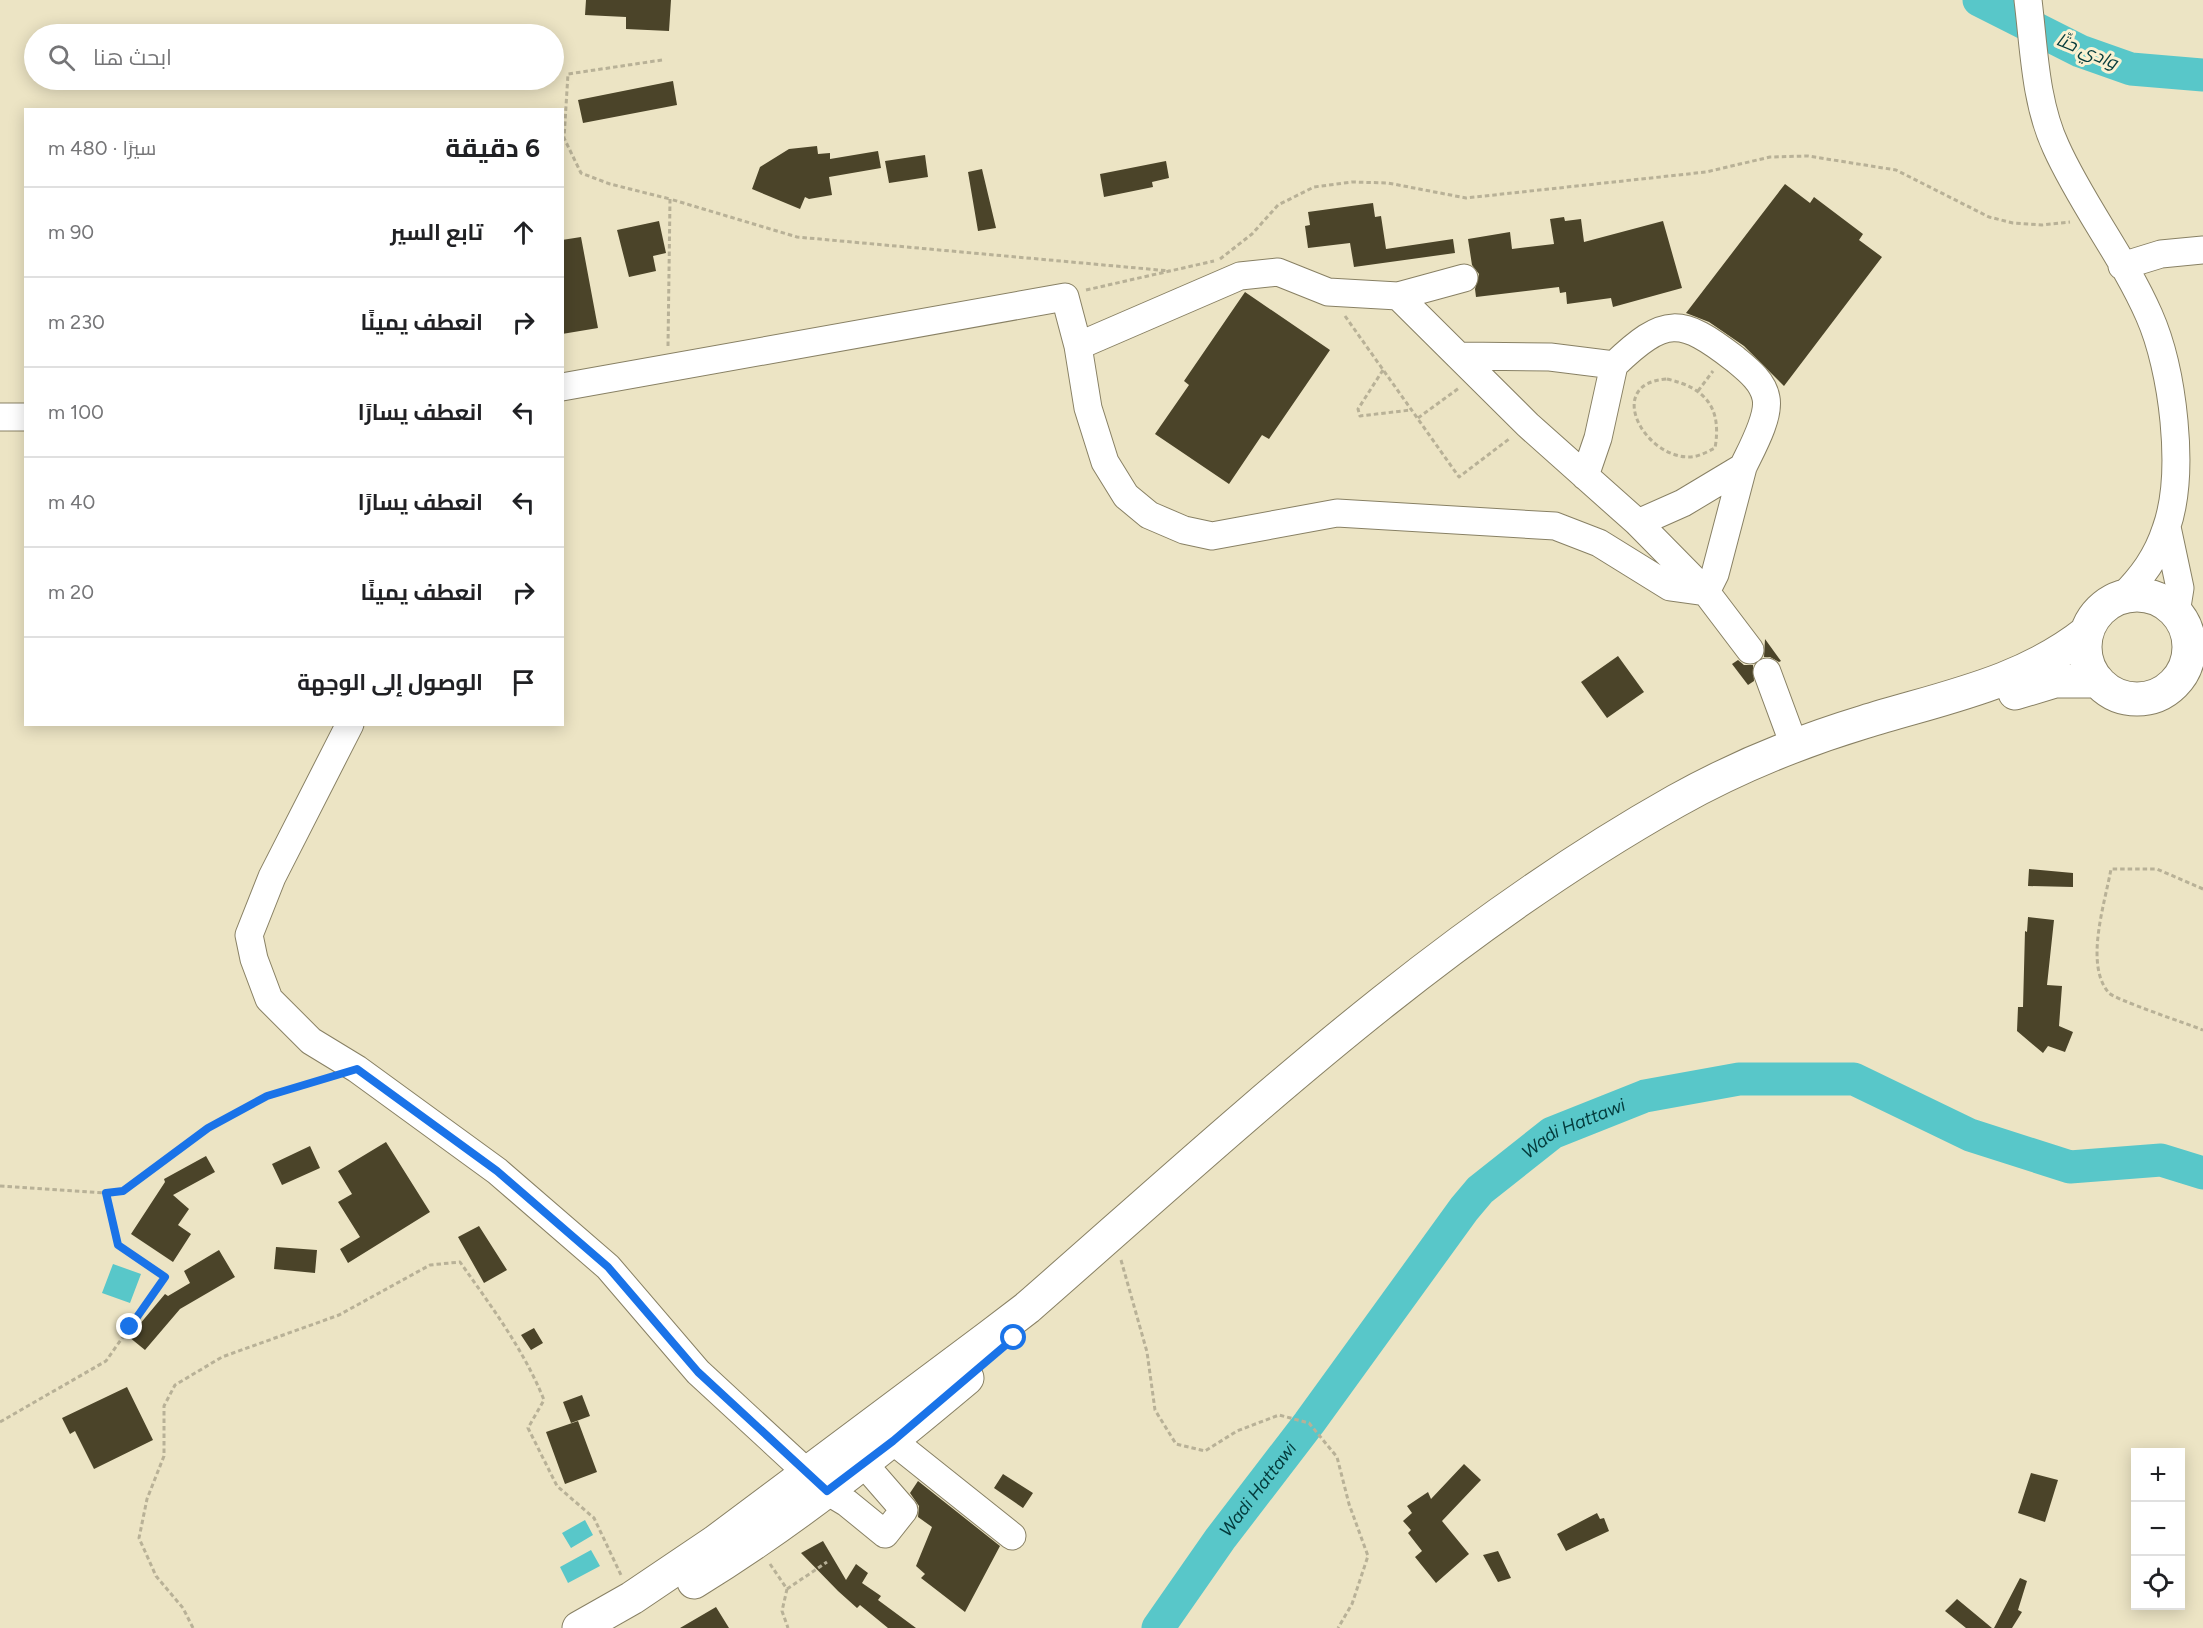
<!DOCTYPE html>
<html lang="ar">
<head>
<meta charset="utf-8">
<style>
  :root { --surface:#fff; --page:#f2f2f2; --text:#202124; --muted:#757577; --line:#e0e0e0 }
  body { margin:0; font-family:Figtree,Cairo,sans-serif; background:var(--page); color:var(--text); direction:rtl }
  .controls { position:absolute; right:18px; bottom:18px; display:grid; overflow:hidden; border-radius:0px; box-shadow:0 3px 15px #0003 }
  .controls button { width:54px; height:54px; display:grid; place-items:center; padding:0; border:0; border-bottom:2px solid var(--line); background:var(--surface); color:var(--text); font:30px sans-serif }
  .stop { position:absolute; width:18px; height:18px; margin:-14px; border:4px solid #1a73e8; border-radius:50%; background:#fff }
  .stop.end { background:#1a73e8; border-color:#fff; box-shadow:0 2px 6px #0008 }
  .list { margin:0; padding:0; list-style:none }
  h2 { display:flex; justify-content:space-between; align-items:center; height:78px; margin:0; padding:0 24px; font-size:26px }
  h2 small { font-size:20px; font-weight:400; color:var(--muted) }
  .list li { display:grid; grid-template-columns:39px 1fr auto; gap:18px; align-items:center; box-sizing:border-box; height:90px; padding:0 24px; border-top:2px solid var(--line) }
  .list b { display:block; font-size:22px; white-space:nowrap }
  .list em { font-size:20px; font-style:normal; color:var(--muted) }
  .icon { flex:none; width:33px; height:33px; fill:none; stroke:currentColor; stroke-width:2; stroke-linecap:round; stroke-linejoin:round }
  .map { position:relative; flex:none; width:2203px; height:1628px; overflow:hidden; direction:ltr }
  .search { position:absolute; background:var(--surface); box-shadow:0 3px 15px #0003; left:24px; top:24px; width:540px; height:66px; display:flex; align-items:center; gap:15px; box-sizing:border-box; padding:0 21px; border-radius:33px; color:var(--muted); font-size:22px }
  .panel { position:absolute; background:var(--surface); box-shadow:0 3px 15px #0003; left:24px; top:108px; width:540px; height:618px; border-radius:0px; direction:rtl }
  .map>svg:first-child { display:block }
  .water { fill:#58c7c9 }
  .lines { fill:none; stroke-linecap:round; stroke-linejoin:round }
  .river { stroke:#58c7c9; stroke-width:33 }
  .building { fill:#4b4429 }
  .minor-casing { stroke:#888064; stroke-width:29 }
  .major-casing { stroke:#888064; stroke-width:35 }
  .path { stroke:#b8b197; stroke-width:3; stroke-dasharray:4.5 3; stroke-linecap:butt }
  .minor { stroke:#fff; stroke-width:27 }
  .major { stroke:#fff; stroke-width:33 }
  .route { stroke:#1a73e8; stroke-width:8 }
  .labels { text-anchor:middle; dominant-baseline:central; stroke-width:6; stroke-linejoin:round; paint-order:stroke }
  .water-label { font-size:18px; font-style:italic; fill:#033a3b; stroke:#faf1d1 }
</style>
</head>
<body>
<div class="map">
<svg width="2203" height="1628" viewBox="0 0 2203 1628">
  <rect width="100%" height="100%" fill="#ece4c4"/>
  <path class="water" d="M 113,1264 L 141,1274 L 130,1303 L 102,1293 Z
    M 585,1520 L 593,1535 L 571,1548 L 562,1533 Z
    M 591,1550 L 600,1566 L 568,1583 L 560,1567 Z"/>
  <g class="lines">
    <g class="river">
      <path d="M 1979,0 L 2080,51 L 2131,69 L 2203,75"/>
      <path id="s1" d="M 1158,1628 L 1220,1539 L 1309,1423 L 1464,1209 L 1480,1190 L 1552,1133 L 1645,1096 L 1739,1079 L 1854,1079 L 1970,1135 L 2070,1167 L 2161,1160 L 2203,1173"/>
    </g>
  </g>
  <path class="building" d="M 586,0 L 671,0 L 669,31 L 626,29 L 626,17 L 585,15 Z
    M 673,81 L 677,105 L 583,123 L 578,100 Z
    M 817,146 L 818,154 L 830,153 L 830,159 L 878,151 L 881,168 L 829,177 L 832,195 L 809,199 L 805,197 L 800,209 L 752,189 L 760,167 L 789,149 Z
    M 925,155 L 928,177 L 889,183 L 885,161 Z
    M 1166,161 L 1169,178 L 1152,182 L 1153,187 L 1104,197 L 1100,174 Z
    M 982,169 L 996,228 L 978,231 L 968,172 Z
    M 1785,184 L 1810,203 L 1814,197 L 1863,234 L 1859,240 L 1882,257 L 1784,386 L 1744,346 L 1709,322 L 1686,313 Z
    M 1373,203 L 1375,217 L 1381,216 L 1386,249 L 1453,239 L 1455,253 L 1354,267 L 1350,243 L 1308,248 L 1305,226 L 1310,225 L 1308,212 Z
    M 1564,217 L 1565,221 L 1581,219 L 1584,242 L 1663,221 L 1682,288 L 1613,307 L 1611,298 L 1567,304 L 1566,292 L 1560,293 L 1559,287 L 1476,297 L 1475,289 L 1479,274 L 1472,265 L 1468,239 L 1510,232 L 1512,249 L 1554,244 L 1550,219 Z
    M 659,221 L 666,253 L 653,256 L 656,271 L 629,277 L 617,230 Z
    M 581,237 L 598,328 L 562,334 L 562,240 Z
    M 1245,292 L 1330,350 L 1269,439 L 1262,435 L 1229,484 L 1155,434 L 1189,385 L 1184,381 Z
    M 1765,639 L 1781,661 L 1779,662 L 1770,657 L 1764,657 Z
    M 1618,656 L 1644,692 L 1607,718 L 1581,682 Z
    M 1738,660 L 1744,665 L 1753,665 L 1754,681 L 1748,685 L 1732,664 Z
    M 2029,869 L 2073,873 L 2073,887 L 2028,886 Z
    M 2028,917 L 2054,920 L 2047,985 L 2062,986 L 2059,1026 L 2073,1032 L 2065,1052 L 2048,1046 L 2043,1053 L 2017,1031 L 2018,1007 L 2023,1007 L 2025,931 L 2027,932 Z
    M 386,1142 L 430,1212 L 348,1263 L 340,1249 L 360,1237 L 338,1202 L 352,1194 L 338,1171 Z
    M 310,1146 L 320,1168 L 282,1185 L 272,1164 Z
    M 206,1156 L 215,1172 L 173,1195 L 189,1209 L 178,1225 L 191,1234 L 173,1262 L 131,1234 L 165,1182 L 164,1179 Z
    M 479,1226 L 507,1270 L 484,1283 L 458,1237 Z
    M 276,1247 L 317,1250 L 315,1273 L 274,1269 Z
    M 219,1250 L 235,1277 L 180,1309 L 145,1350 L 129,1337 L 165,1294 L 168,1296 L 190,1283 L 184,1271 Z
    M 534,1328 L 543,1343 L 531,1350 L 521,1335 Z
    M 127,1387 L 153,1440 L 94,1469 L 75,1431 L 70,1434 L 62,1418 Z
    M 582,1395 L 590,1416 L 571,1423 L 563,1402 Z
    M 578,1421 L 597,1472 L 565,1484 L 546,1432 Z
    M 1464,1464 L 1481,1480 L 1442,1521 L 1469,1554 L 1436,1583 L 1415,1557 L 1422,1551 L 1408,1533 L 1411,1530 L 1403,1521 L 1412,1513 L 1407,1506 L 1428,1492 L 1431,1499 Z
    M 2031,1473 L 2058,1480 L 2045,1522 L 2018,1513 Z
    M 1003,1474 L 1033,1493 L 1023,1508 L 994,1488 Z
    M 918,1481 L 1000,1546 L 965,1612 L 921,1578 L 925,1574 L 916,1566 L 932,1527 L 918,1517 L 919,1506 L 910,1493 Z
    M 1597,1513 L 1600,1519 L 1604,1518 L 1609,1531 L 1566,1551 L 1557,1534 Z
    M 823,1541 L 846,1580 L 856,1564 L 868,1573 L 862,1583 L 881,1596 L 878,1600 L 916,1628 L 888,1628 L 860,1605 L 857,1608 L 838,1591 L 801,1553 Z
    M 1498,1551 L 1511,1578 L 1498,1582 L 1483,1555 Z
    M 2020,1578 L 2027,1581 L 2018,1610 L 2022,1612 L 2012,1628 L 1994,1628 Z
    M 1957,1599 L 1992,1628 L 1966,1628 L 1945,1611 Z
    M 716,1607 L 729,1628 L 680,1628 Z"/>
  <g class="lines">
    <defs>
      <path id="minor" d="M 2028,0 C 2034,48 2035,102 2056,147 C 2082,205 2123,256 2149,315 C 2173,369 2186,473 2166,529 C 2157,557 2142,577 2122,597
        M 2122,266 L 2161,254 L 2203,250
        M 1398,296 L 1464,278
        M 1078,346 L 1088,408 L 1105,462 L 1126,496 L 1149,515 L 1184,530 L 1212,536 L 1337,513 L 1555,526 L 1599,543 L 1670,587 L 1706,592 L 1715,574 L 1743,467 L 1683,503 L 1638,523
        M 1461,356 L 1550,357 L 1614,365 L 1598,438 L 1585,476
        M 1614,365 C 1665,316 1681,317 1735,359 C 1747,369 1763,381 1766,398 C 1770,417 1751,450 1743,467
        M 562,387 L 1065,297 L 1078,346 L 1240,276 L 1278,272 L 1328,292 L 1398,296 L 1528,425 L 1638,523 L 1706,592 L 1750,650
        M 0,417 L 26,417
        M 2167,527 L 2180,588 L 2176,613
        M 1767,672 L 1794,745
        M 350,724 L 272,877 L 249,935 L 254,959 L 269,999 L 311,1041 L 357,1069 L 497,1171 L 608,1267 L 698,1372 L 827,1491 L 847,1503 L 885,1534 L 904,1510 L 864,1464
        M 893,1441 L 1012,1536"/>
      <path id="major" d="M2085 647a52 52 0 1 1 104 0a52 52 0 1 1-104 0Z
        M 2015,693 L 2055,681 L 2098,681
        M 694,1582 C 792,1522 880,1451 967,1378
        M 579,1628 L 632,1598 L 715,1542 L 989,1337 L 1027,1308 C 1233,1128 1436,936 1676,801 C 1735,768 1798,742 1864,722 C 1941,698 2022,684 2087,632"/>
    </defs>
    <use href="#minor" class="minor-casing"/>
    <use href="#major" class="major-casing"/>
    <path class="path" d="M 662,60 L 568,74 L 564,138 L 581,173 L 610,184 L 670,199
      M 1220,259 L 1252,234 L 1278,205 L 1314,187 L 1352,182 L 1388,183 L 1466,198 L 1706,172 L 1770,157 L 1808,156 L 1896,170 L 1989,217 L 2013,223 L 2042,225 L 2070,222
      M 1086,290 L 1214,261
      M 1345,316 L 1459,477 L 1509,439
      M 668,346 L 670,199 L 797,237 L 1170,271
      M 1383,370 L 1358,409 L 1360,416 L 1411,410
      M 1667,379 C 1706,388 1722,408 1715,448 C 1707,452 1698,457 1689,457 C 1643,457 1604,383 1667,379 Z
      M 1698,391 L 1713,371
      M 1418,418 L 1459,388
      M 2203,889 L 2157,869 L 2111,869 C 2105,903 2084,965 2109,993 C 2116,1000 2188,1024 2203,1030
      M 0,1186 L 106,1193 L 123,1191 L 208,1128 L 267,1096 L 329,1077
      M 1121,1260 L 1147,1352 L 1155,1410 L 1176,1444 L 1205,1451 L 1237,1431 L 1279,1415 L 1309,1423 L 1337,1457 L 1349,1504 L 1368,1556 L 1352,1604 L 1338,1628
      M 0,1422 L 106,1361 L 165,1277 L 118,1245 L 106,1193
      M 770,1564 L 787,1589 L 782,1611 L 788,1628
      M 787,1589 L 827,1562
      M 193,1628 L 183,1608 L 156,1576 L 139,1538 L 147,1499 L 164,1456 L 164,1406 L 175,1385 L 222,1357 L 339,1315 L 430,1265 L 460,1262 C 491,1306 524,1350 544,1400 L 528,1428 L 557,1486 L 594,1518 L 621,1575"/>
    <use href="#minor" class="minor"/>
    <use href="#major" class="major"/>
  </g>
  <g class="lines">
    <path class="route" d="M 130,1327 L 165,1277 L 118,1245 L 106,1193 L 123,1191 L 208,1128 L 267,1096 L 357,1069 L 497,1171 L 608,1267 L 698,1372 L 827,1491 L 893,1441 L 1014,1338"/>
  </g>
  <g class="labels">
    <g class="water-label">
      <text transform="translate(2087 51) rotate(23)">وادي حتّا</text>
      <text stroke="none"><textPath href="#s1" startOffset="657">Wadi Hattawi</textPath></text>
      <text stroke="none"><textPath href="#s1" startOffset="171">Wadi Hattawi</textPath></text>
    </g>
  </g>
</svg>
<div class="controls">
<button>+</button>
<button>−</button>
<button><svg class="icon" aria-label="locate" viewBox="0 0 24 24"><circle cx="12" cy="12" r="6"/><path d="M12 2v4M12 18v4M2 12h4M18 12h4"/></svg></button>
</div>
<div class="stop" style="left:1014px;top:1338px"></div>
<div class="stop end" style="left:130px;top:1327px"></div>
<div class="search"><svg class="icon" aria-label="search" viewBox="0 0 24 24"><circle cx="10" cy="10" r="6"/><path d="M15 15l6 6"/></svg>ابحث هنا</div>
<section class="panel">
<h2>6 دقيقة<small>سيرًا · 480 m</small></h2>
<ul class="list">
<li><svg class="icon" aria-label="ahead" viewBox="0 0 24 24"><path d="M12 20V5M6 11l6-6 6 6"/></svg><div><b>تابع السير</b></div><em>90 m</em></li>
<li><svg class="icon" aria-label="right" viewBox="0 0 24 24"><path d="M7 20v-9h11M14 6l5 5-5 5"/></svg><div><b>انعطف يمينًا</b></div><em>230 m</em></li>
<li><svg class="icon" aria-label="left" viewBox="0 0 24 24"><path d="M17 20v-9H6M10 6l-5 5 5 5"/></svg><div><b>انعطف يسارًا</b></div><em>100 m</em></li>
<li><svg class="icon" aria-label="left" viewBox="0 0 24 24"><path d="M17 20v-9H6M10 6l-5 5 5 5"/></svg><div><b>انعطف يسارًا</b></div><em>40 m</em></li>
<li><svg class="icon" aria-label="right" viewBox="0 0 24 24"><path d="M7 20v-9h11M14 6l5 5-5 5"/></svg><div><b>انعطف يمينًا</b></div><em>20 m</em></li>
<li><svg class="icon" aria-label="arrive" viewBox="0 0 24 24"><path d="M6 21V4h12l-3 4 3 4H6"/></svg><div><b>الوصول إلى الوجهة</b></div></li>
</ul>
</section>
</div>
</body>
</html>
